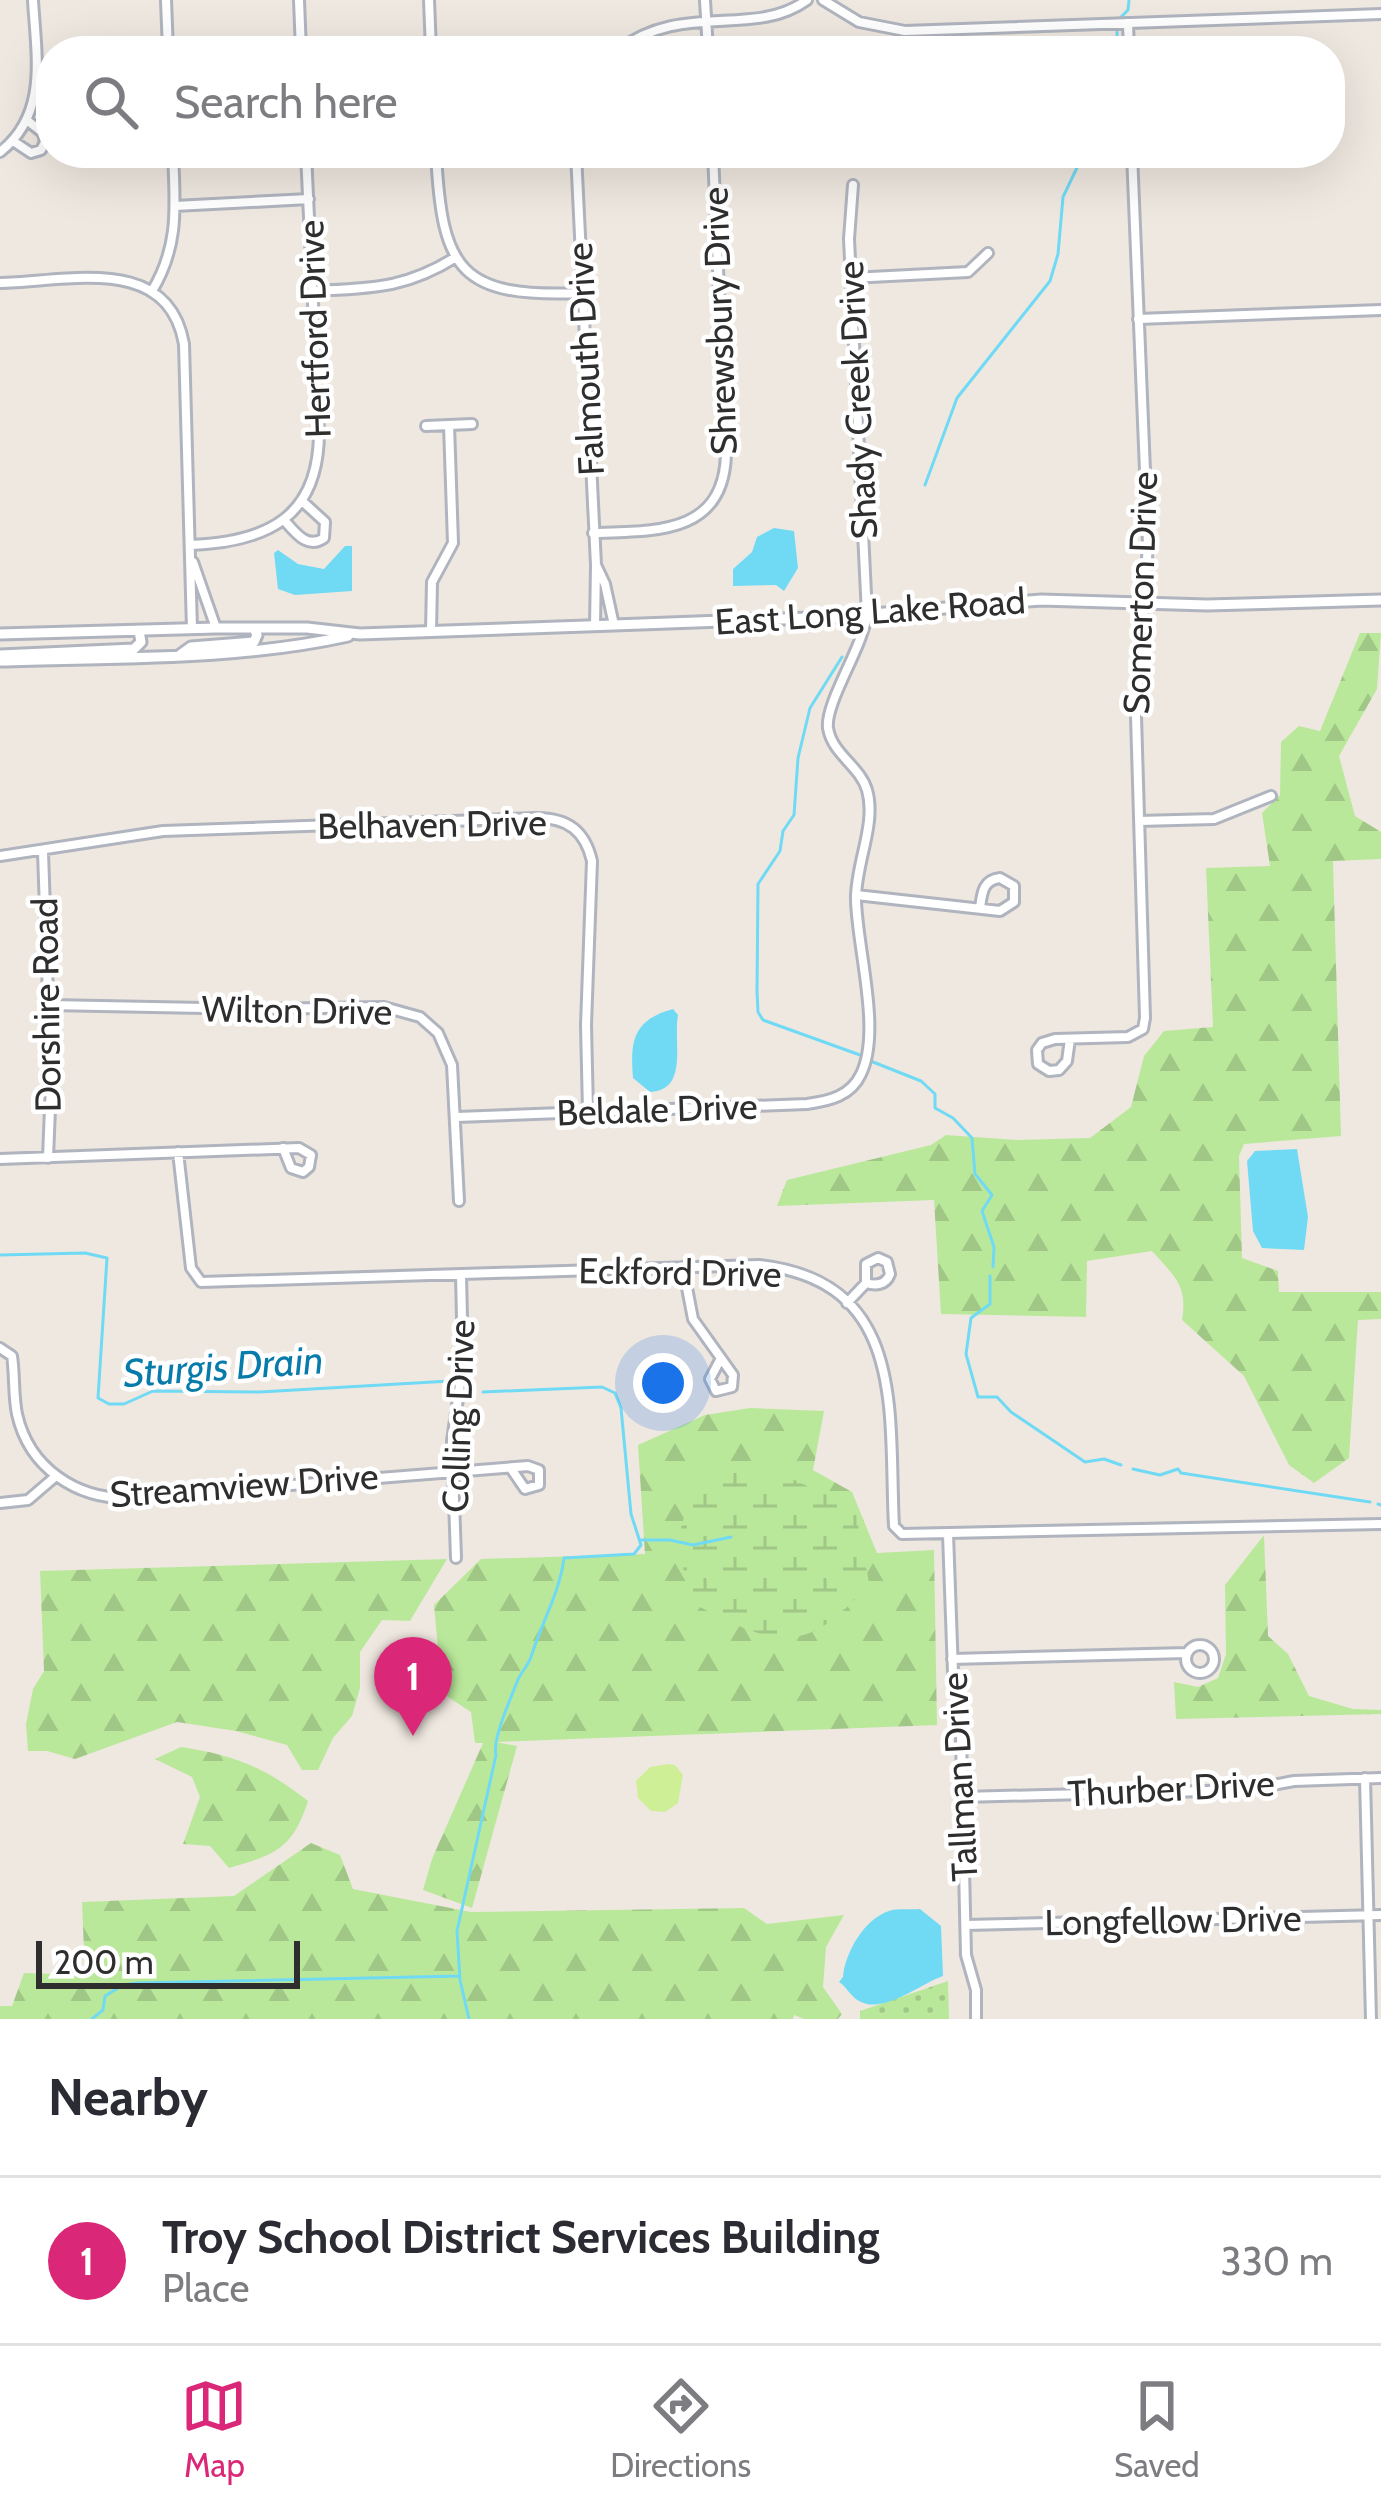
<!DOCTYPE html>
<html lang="en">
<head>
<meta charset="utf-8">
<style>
  :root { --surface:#fff; --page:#f7f7f7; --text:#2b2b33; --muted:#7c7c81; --line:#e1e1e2; --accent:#db2777 }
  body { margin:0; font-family:Cabin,sans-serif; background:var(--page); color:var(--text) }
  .scale { position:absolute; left:36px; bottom:30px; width:264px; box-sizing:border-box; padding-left:12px; border:6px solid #2e2e2e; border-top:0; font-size:33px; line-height:42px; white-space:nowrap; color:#2e2e2e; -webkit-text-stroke:9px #fff; paint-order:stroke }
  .you { position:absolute; left:663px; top:1383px; width:42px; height:42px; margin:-30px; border:9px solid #fff; border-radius:50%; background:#1a73e8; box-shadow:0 0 0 18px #1a73e833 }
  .badge { display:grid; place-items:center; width:78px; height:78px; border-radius:50%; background:var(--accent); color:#fff; font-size:39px; font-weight:700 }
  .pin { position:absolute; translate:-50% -99px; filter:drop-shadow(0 3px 6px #0008) }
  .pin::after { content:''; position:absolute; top:63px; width:42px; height:36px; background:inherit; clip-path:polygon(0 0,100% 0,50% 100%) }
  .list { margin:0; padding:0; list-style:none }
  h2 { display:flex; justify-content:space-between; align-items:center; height:156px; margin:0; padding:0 48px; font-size:51px }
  h2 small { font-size:39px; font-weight:400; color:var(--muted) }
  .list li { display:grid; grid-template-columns:78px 1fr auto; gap:36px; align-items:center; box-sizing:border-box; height:168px; padding:0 48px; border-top:3px solid var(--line) }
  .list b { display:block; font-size:45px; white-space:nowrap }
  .list p { margin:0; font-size:39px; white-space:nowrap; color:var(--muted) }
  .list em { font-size:39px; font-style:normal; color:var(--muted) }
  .icon { flex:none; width:66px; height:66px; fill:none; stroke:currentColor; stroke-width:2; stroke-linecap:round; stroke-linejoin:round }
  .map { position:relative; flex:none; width:1381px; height:2019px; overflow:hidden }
  .search { position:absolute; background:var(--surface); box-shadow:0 12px 48px #0002; left:36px; right:36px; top:36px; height:132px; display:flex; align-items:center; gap:30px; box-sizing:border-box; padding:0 42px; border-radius:48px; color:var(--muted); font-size:45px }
  .sheet { height:324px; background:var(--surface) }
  nav { display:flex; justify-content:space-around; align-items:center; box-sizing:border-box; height:168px; border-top:3px solid var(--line); background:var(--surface); font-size:33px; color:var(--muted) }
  nav a { display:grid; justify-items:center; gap:6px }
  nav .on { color:var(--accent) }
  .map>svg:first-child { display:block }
  .grass { fill:url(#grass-dots) }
  .forest { fill:url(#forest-firs) }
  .wetland { fill:url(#wetland-marsh) }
  .pitch { fill:#cfef97 }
  .water { fill:#70daf5 }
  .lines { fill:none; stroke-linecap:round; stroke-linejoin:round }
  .stream { stroke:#70daf5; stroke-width:3 }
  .minor-casing { stroke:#b0b4be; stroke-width:14 }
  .secondary-casing { stroke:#b0b4be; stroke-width:15 }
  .minor { stroke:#fff; stroke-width:8 }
  .secondary { stroke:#fff; stroke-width:9 }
  .labels { text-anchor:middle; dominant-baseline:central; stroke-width:9; stroke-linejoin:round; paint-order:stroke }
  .street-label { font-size:36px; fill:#2e2e2e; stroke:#fff }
  .water-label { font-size:39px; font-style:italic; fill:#077ba9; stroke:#fff }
</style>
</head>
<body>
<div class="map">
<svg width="1381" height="2019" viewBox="0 0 1381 2019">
  <defs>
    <pattern id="grass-dots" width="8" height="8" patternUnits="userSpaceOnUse" patternTransform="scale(3)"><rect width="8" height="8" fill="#bae89b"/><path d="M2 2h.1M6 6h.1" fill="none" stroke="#a0c786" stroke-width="1.8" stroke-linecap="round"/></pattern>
    <pattern id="forest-firs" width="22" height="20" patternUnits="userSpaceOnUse" patternTransform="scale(3)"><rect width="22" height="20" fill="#bae89b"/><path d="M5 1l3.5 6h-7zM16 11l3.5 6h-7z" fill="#a0c786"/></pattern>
    <pattern id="wetland-marsh" width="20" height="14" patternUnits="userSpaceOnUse" patternTransform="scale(3)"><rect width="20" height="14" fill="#bae89b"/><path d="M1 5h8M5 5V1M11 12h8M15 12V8" fill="none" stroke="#a0c786"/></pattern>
  </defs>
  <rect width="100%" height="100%" fill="#efe8e0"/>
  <path class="grass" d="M 948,1981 L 949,2019 L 860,2019 L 860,2011 Z"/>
  <path class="forest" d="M 1360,633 L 1381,633 L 1377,689 L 1339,756 L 1355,816 L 1381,832 L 1381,859 L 1333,861 L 1341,1136 L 1244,1144 L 1239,1156 L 1242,1258 L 1278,1271 L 1279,1292 L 1381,1292 L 1381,1319 L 1358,1320 L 1349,1458 L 1314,1483 L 1289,1465 L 1244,1376 L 1182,1320 C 1188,1285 1174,1276 1152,1251 L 1087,1261 L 1086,1317 L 941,1314 L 934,1200 L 777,1206 L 787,1180 L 931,1145 L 946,1135 L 1017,1140 L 1090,1138 L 1131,1107 L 1144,1056 L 1164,1031 L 1213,1027 L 1206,868 L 1270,866 L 1262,813 L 1280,795 L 1281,742 L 1299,726 L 1320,731 Z
    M 750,1408 L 824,1411 L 813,1470 L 852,1492 L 877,1553 L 934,1550 L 937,1725 L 496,1742 L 517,1746 L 472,1908 L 423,1890 L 432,1859 L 483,1743 L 475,1743 L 471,1712 L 442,1693 L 434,1605 L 481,1559 L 645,1554 L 638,1445 L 705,1415 Z
    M 1264,1535 L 1268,1636 L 1288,1654 L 1309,1696 L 1353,1709 L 1381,1710 L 1381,1714 L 1176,1719 L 1174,1682 L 1198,1687 L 1218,1678 L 1226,1654 L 1225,1585 Z
    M 447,1559 L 410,1621 L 382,1620 L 360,1652 L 360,1688 L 352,1716 L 333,1738 L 318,1770 L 302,1770 L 287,1745 L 236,1731 L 177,1722 L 75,1759 L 47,1751 L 28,1751 L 26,1724 L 33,1689 L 44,1671 L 40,1571 Z
    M 181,1747 C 234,1755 265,1767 308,1801 C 293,1848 276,1855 229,1868 L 210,1846 L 183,1844 L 200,1797 L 192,1777 L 155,1759 Z
    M 311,1843 L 340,1855 L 353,1889 L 471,1912 L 744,1908 L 767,1924 L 844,1915 L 826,1947 L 823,1987 L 842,2014 L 838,2019 L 804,2019 L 794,2015 L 793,2019 L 0,2019 L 0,2006 L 12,2006 L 24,1973 L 85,1975 L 82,1902 L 234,1896 Z"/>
  <path class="wetland" d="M 728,1460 L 790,1478 L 855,1508 L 869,1583 C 807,1658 774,1646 694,1604 L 676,1545 L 684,1518 L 682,1491 Z"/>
  <path class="pitch" d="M 668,1764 L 675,1765 L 683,1775 L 678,1803 L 665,1812 L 651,1811 L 638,1798 L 636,1781 L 650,1767 Z"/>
  <path class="water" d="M 774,528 L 794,531 L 798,568 L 784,591 L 776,585 L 733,586 L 733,569 L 752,552 L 757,537 Z
    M 345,546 L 352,546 L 352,591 L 295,595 L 278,589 L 274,553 L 278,550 L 298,564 L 324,569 Z
    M 673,1009 L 678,1015 C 673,1043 689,1090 650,1092 L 633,1078 C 630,1041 633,1020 673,1009 Z
    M 1297,1149 L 1308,1217 L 1304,1250 L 1262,1248 L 1253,1231 L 1247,1161 L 1255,1151 Z
    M 920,1909 L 941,1926 L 943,1976 C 920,1984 883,2015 859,2001 C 850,1996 846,1986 839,1982 L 843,1977 C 845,1953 864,1919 889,1911 C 897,1908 911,1910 920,1909 Z"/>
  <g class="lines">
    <path class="stream" d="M 1120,18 L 1128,10 L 1129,0
      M 1117,51 L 1117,32
      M 925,485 L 957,398 L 1050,281 L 1058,254 L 1063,197 L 1084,153
      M 842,657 L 810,708 L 798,758 L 794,815 L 783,831 L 780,851 L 758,884 L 757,992 L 758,1012 L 763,1020 L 860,1055
      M 873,1062 L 921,1081 L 935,1094 L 935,1108 L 953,1118 L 972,1138 L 975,1174 L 992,1195 L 982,1211 L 994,1247 L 993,1267
      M 0,1255 L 85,1253 L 107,1258 L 98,1398 L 109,1404 L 124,1404 L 153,1391 L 260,1392 L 450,1381
      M 990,1276 L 990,1304 L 971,1318 L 966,1354 L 978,1397 L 997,1397 L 1011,1412 L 1085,1462 L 1104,1459 L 1121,1465
      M 1133,1469 L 1160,1475 L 1178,1469 L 1181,1473 L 1370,1502
      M 1378,1504 L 1381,1505
      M 641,1540 L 670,1540 L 693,1545 L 731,1537
      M 92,2019 L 103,2010 L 105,1996 L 123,1985 L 137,1983 L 460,1976
      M 469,2019 L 460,1980 L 457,1931 L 496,1755 C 492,1740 510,1700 517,1682 C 520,1673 528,1666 531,1657 C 541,1624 560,1592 564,1558 L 634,1554 L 641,1545 L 631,1514 L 621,1408 L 615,1393 L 602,1387 L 483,1392"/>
    <defs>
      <path id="minor" d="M 166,0 L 168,51
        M 299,0 L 301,51
        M 429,0 L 431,51
        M 705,0 L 708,51
        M 823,0 L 859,22 L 905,31 L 1381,14
        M 1128,23 L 1129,51
        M 617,51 C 684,0 753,39 807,0
        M 13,141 L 31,153 L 41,150 L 45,142 L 43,133 L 28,121
        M 0,152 C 49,114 36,55 33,0
        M 436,153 C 442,271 460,298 582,293
        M 576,153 L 596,565
        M 175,206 L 309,199
        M 851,278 L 968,272 L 988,253
        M 0,283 C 67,282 168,253 184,344 L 192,629
        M 152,291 C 180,245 175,204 173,153
        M 313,291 C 371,288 405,289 456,257
        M 1138,319 L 1381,310
        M 426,426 L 472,424
        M 284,520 C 295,532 307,550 324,538 L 325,522 L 302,501
        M 593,533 C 655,531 724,535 726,454 L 713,153
        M 190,545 C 268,542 319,517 319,432 L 306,153
        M 193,562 L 216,628
        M 595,626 L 596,565 L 605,584 L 614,625
        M 431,631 L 432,582 L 453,543 L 449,425
        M 1139,821 L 1214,819 L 1271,796
        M 43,852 L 51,1083 L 48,1158
        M 0,856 L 163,831 L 537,818 C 568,818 585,831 592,861 L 586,1025 L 588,1111
        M 856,895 L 1000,911 L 1014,902 L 1014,886 L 1000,878 C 983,880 982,893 980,908
        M 49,1005 L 257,1009 L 384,1007 L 420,1017 L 438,1033 L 452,1065 L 459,1201
        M 1070,1039 L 1067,1061 L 1059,1070 L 1049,1071 L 1038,1064 L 1037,1050 L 1042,1043 L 1055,1039 L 1128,1037 L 1143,1029 L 1145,1018 L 1136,716 L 1148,544 L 1132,153
        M 457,1117 L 807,1104 C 829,1101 851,1096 861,1074 C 882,1031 857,948 856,900 C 855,865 877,824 867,790 C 860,766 832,754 828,728 C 825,703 862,649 867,615 L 849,239 L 853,185
        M 178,1152 L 191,1268 L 201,1282 L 759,1265 C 909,1281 888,1416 894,1526 L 902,1534 L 1381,1524
        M 0,1159 L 299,1148 L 311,1155 L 309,1167 L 303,1172 L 291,1168 L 283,1148
        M 683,1267 L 693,1319 L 733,1375 L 732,1387 L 716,1391 L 710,1379 L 720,1360
        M 847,1303 L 866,1283 C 876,1286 886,1285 890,1274 L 887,1262 L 878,1258 L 866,1264 L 866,1283
        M 0,1348 L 12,1356 C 15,1375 13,1395 17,1414 C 29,1468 77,1500 131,1498 L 528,1466 L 539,1470 L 539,1485 L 525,1489 L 512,1470
        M 0,1503 L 28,1500 L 56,1476
        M 948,1534 L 953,1673 L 961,1737 L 966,1955 L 976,1990 L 976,2019
        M 456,1558 L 452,1441 L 463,1363 L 461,1275
        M1186 1659a14 14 0 1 1 28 0a14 14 0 1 1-28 0Z
        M 952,1659 L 1187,1653
        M 1365,1778 L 1371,2019
        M 962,1797 L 1246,1790 L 1294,1781 L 1381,1778
        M 966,1925 L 1381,1915"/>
      <path id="secondary" d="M 0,634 L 216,628 L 307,628 L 360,634 L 614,625 L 836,617 L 1041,600 L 1207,605 L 1381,600
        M 0,655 L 134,649 L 141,642 L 139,631
        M 180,655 L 191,647 L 254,642 L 257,635 L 254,628
        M 0,661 C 115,657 235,661 348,636"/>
    </defs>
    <use href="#minor" class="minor-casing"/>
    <use href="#secondary" class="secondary-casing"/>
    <use href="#minor" class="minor"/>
    <use href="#secondary" class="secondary"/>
  </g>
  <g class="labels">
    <g class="street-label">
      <text transform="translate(719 321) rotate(-92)">Shrewsbury Drive</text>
      <text transform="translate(314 329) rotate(-92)">Hertford Drive</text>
      <text transform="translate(585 359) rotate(-93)">Falmouth Drive</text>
      <text transform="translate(857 400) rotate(-93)">Shady Creek Drive</text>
      <text transform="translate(1140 593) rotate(-88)">Somerton Drive</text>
      <text transform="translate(870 611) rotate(-4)">East Long Lake Road</text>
      <text transform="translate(432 824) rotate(-1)">Belhaven Drive</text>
      <text transform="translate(46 1005) rotate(-91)">Dorshire Road</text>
      <text transform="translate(297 1010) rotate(1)">Wilton Drive</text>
      <text transform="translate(657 1109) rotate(-2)">Beldale Drive</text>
      <text transform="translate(680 1272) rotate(1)">Eckford Drive</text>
      <text transform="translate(458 1416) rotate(-88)">Colling Drive</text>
      <text transform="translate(244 1485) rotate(-4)">Streamview Drive</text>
      <text transform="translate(959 1777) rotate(-93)">Tallman Drive</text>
      <text transform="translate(1171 1788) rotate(-3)">Thurber Drive</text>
      <text transform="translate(1173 1920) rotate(-1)">Longfellow Drive</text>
    </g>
    <g class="water-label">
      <text transform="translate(223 1366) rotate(-4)">Sturgis Drain</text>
    </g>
  </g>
</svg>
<div class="scale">200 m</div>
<div class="you"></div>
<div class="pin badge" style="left:413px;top:1736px">1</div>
<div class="search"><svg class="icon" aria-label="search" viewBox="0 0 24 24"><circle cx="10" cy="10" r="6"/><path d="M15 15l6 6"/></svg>Search here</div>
</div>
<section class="sheet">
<h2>Nearby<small></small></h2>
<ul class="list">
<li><span class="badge">1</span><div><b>Troy School District Services Building</b><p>Place</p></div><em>330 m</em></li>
</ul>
</section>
<nav>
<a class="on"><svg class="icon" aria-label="map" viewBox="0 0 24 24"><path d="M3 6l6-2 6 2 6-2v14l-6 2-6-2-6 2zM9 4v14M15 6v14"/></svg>Map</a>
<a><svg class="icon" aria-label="directions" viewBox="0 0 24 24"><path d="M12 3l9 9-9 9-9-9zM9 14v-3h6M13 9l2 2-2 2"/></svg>Directions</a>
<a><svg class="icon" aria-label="saved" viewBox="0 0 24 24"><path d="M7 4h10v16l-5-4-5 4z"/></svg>Saved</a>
</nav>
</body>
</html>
